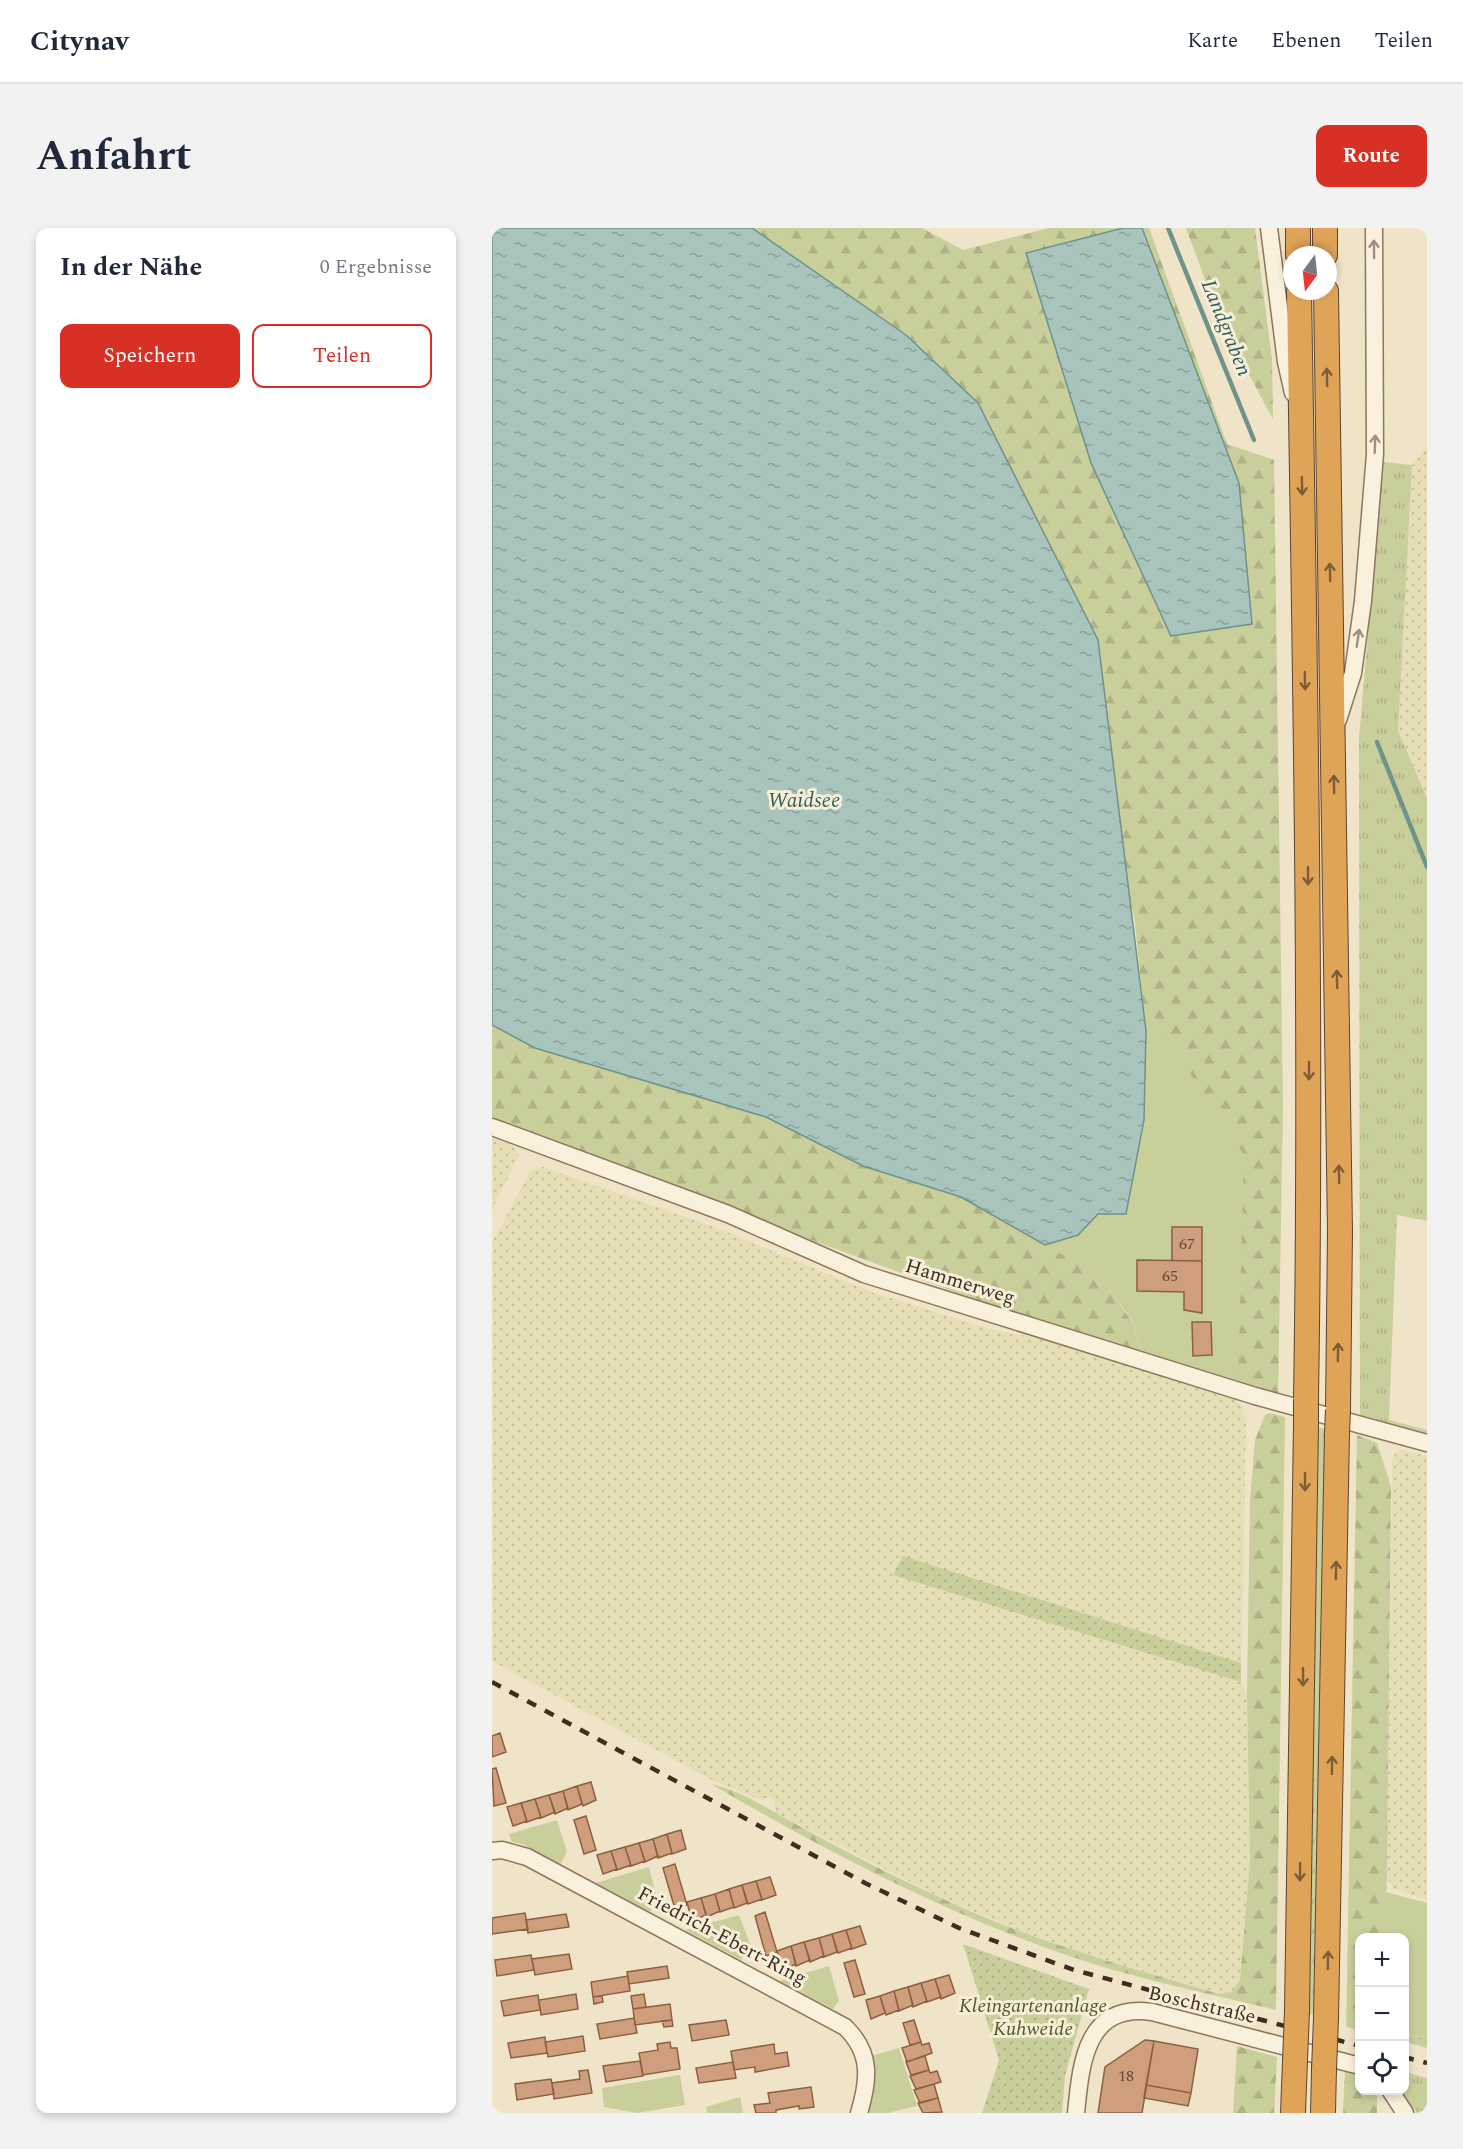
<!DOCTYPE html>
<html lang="de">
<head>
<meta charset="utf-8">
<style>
  :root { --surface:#fff; --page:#f2f2f3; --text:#1f2937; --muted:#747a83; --line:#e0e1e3; --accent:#d93025 }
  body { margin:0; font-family:Spectral,serif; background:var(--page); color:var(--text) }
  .controls { position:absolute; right:18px; bottom:18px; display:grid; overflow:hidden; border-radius:12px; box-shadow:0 3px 9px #0003 }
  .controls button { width:54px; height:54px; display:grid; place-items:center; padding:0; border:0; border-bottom:2px solid var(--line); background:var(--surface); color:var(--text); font:30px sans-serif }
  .compass { position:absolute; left:791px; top:18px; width:54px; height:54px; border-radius:50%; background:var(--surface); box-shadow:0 3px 9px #0003; rotate:195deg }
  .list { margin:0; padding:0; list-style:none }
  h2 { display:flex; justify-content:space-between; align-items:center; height:78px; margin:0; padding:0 24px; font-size:26px }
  h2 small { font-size:20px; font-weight:400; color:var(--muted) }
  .actions { display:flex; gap:12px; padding:18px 24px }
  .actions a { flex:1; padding:14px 0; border:2px solid var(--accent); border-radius:12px; text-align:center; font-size:21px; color:var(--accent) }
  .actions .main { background:var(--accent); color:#fff }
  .icon { flex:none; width:33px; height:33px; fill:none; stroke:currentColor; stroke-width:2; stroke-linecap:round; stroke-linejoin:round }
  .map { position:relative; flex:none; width:935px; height:1885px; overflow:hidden; border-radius:12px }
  header { display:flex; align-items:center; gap:36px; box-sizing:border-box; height:84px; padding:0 30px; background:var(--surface); border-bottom:2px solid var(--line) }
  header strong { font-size:28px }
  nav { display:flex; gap:33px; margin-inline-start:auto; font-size:21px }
  .intro { display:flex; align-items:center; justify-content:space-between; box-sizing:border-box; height:144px; padding:0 36px }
  h1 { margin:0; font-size:42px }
  .button { padding:15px 27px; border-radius:12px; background:var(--accent); color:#fff; font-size:21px; font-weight:700 }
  main { display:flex; gap:36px; padding:0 36px }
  aside { flex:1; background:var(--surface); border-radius:12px; box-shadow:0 3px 9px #0003 }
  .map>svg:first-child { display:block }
  .farmland { fill:url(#farmland-dots) }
  .grass { fill:url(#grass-tufts) }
  .forest { fill:url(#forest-firs) }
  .park { fill:#c9cf9b }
  .garden { fill:url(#garden-dots) }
  .water { fill:url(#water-ripples); stroke:#6f938a; stroke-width:1.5 }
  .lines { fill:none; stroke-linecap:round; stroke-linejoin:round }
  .stream { stroke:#6f938a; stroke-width:4.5 }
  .building { fill:#cf9f7d; stroke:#8d5f41; stroke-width:1.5 }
  .minor-casing { stroke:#8d765c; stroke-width:19 }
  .highway-casing { stroke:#5b4430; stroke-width:26 }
  .minor { stroke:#faf1dc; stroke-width:16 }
  .highway { stroke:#e0a458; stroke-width:24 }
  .rail { stroke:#3d2e20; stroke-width:4.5; stroke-dasharray:10 10; stroke-linecap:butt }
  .highway-bridge-casing { stroke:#5b4430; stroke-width:26; stroke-linecap:butt }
  .highway-bridge { stroke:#e0a458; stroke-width:24 }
  .oneway { stroke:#9c907e }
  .oneway2 { stroke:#7e5d36 }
  .labels { text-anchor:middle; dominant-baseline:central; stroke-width:6; stroke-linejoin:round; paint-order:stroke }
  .number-label { font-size:16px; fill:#624a37 }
  .street-label { font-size:20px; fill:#3d2e20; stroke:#f7eed8 }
  .park-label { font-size:20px; font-style:italic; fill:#4d5a26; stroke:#f7eed8 }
  .water-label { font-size:21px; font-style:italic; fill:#2f5d5a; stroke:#f7eed8 }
</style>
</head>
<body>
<header>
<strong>Citynav</strong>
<nav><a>Karte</a><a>Ebenen</a><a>Teilen</a></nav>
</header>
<div class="intro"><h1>Anfahrt</h1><a class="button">Route</a></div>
<main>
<aside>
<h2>In der Nähe<small>0 Ergebnisse</small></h2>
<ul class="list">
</ul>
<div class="actions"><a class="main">Speichern</a><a>Teilen</a></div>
</aside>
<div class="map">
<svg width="935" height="1885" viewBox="0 0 935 1885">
  <defs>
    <pattern id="farmland-dots" width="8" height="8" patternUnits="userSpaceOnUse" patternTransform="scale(1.5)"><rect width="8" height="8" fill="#e6deb5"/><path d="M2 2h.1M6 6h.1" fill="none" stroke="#c6bf9b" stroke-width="1.8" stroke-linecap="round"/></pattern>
    <pattern id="grass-tufts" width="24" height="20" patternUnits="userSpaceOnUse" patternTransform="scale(1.5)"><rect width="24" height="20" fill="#c9cf9b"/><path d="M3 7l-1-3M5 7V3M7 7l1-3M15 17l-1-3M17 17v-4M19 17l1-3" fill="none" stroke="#aeb285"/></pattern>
    <pattern id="forest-firs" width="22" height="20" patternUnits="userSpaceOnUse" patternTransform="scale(1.5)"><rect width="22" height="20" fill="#c9cf9b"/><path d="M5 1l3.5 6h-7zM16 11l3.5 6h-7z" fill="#aeb285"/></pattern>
    <pattern id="garden-dots" width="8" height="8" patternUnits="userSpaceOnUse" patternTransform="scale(1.5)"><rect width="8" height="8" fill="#c9cf9b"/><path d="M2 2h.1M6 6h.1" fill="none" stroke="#aeb285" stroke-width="1.8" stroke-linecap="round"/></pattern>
    <pattern id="water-ripples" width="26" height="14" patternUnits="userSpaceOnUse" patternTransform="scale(1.5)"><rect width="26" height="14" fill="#a9c4bc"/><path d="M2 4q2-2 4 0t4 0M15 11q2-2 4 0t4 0" fill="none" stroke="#8ba098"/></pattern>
  </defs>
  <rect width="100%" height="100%" fill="#f0e4c8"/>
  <path class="farmland" d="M 935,219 L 935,570 L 906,503 L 920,237 Z
    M 0,909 L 21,918 L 27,927 L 0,981 Z
    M 51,939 L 225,1000 L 379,1064 L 501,1102 L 552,1111 L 744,1172 L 750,1179 L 754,1194 L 749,1454 L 755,1468 L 758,1633 L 748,1752 L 740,1764 L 727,1766 L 562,1717 L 447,1669 L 284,1585 L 282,1572 L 276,1569 L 269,1572 L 224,1554 L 0,1433 L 0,1015 L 39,942 Z
    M 910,1222 L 935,1228 L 935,1672 L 902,1661 L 895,1650 L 900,1232 L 904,1224 Z"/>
  <path class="grass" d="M 891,234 L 920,237 L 906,503 L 935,570 L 935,993 L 905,987 L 897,1192 L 935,1202 L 935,1214 L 868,1196 L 867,510 Z
    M 825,1200 L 834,1201 L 823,1787 L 815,1785 Z
    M 913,1844 L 935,1850 L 935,1885 L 925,1885 L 909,1863 L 912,1862 Z"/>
  <path class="forest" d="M 260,0 L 430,0 L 471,22 L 557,0 L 657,0 L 735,216 L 782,232 L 791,879 L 786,1169 L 528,1087 L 390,1038 L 55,915 L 0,891 L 0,797 L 43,820 L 274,889 L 371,938 L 469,969 L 606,1046 L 641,1095 L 649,1123 L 746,1155 L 667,799 L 654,803 L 642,687 L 414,107 Z
    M 694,0 L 763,0 L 780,131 L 781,191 L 729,95 Z
    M 778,1185 L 793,1189 L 784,1782 C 715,1765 644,1751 577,1728 C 452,1685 332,1622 219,1556 C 253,1564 279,1583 309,1599 C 354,1624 401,1648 447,1669 C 537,1712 632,1738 727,1766 L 740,1764 L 748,1752 L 758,1633 L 755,1468 L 758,1271 L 763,1212 L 773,1187 Z
    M 865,1207 L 885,1215 L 899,1258 L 895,1650 L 892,1709 L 868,1710 L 867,1802 L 854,1799 Z
    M 912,1805 L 935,1811 L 935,1820 L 913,1814 Z
    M 745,1818 L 785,1829 L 782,1885 L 741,1885 Z
    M 853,1841 L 867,1849 L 868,1862 L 880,1863 L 885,1868 L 885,1885 L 851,1885 Z"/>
  <path class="park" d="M 667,799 L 752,927 L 746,1155 L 649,1123 L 641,1094 L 606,1046 L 553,1017 L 586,1007 L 606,986 L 652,892 L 654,803 Z
    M 65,1592 L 75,1624 L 68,1637 L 31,1616 L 20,1614 L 17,1606 Z
    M 157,1639 L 165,1671 L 158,1684 L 104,1655 Z
    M 894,1664 L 935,1675 L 935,1811 L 913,1805 L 912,1710 L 891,1709 Z
    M 247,1687 L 258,1716 L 249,1732 L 193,1702 Z
    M 337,1738 L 347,1773 L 341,1781 L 287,1753 Z
    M 407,1820 L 425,1878 L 396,1885 L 375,1885 L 382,1856 L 379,1828 Z
    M 188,1847 L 193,1877 L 145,1885 L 112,1879 L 110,1860 Z
    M 248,1869 L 251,1885 L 215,1885 L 214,1879 Z"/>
  <path class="garden" d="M 411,1328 L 749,1435 L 749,1454 L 401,1347 Z
    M 471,1716 L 597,1761 L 573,1848 L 570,1885 L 490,1885 L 507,1832 Z"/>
  <path class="water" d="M 0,0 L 260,0 L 414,107 L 486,175 L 606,412 L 654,803 L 652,892 L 634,986 L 606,986 L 586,1007 L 553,1017 L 469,969 L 371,938 L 274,889 L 43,820 L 0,797 Z
    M 631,0 L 650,0 L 747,255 L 760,396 L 679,408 L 599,235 L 534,25 Z"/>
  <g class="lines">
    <path class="stream" d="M 676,0 L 762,212
      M 885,514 L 935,639"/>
  </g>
  <path class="building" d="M 680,999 L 710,999 L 710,1033 L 680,1033 Z
    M 645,1032 L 710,1033 L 710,1085 L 692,1082 L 692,1064 L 645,1063 Z
    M 700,1094 L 719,1094 L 720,1127 L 701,1128 Z
    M 8,1505 L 14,1524 L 0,1529 L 0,1508 Z
    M 4,1540 L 14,1575 L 2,1578 L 0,1541 Z
    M 99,1554 L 104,1572 L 91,1578 L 85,1558 Z
    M 85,1558 L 90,1576 L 76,1582 L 71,1563 Z
    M 71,1563 L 76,1580 L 63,1586 L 57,1567 Z
    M 57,1567 L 63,1584 L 49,1590 L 43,1571 Z
    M 43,1571 L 49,1589 L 35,1594 L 29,1575 Z
    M 29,1575 L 35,1593 L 21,1598 L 15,1579 Z
    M 94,1588 L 104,1622 L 92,1626 L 82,1592 Z
    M 189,1602 L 194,1621 L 180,1626 L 175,1606 Z
    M 175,1606 L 180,1625 L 166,1630 L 161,1611 Z
    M 161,1611 L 166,1628 L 153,1634 L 147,1615 Z
    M 147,1615 L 153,1633 L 139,1638 L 133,1619 Z
    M 133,1619 L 139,1637 L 125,1642 L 119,1623 Z
    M 119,1623 L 125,1641 L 111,1646 L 105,1627 Z
    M 183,1636 L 195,1677 L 183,1681 L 171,1640 Z
    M 278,1649 L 284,1667 L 270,1672 L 264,1653 Z
    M 264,1653 L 270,1671 L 256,1676 L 250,1657 Z
    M 250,1657 L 255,1675 L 242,1680 L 237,1661 Z
    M 237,1661 L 242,1679 L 228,1684 L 223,1666 Z
    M 223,1666 L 228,1683 L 215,1689 L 209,1670 Z
    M 209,1670 L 214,1687 L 200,1693 L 195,1674 Z
    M 273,1684 L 285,1724 L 274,1728 L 263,1688 Z
    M 33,1685 L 36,1701 L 0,1706 L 0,1690 Z
    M 74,1686 L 77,1699 L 36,1705 L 34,1692 Z
    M 368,1698 L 374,1716 L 360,1721 L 354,1702 Z
    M 354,1702 L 360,1720 L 346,1725 L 340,1706 Z
    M 340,1706 L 345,1724 L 332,1729 L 327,1710 Z
    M 327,1710 L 332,1728 L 318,1734 L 312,1714 Z
    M 312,1714 L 318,1732 L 304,1738 L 299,1718 Z
    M 299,1718 L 304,1736 L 290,1742 L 285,1723 Z
    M 77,1726 L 80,1741 L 43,1747 L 40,1731 Z
    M 39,1727 L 42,1742 L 5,1748 L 3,1732 Z
    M 363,1732 L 373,1766 L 362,1769 L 352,1735 Z
    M 175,1738 L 177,1750 L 137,1756 L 135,1744 Z
    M 457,1747 L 463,1765 L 449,1771 L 443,1751 Z
    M 136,1748 L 138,1763 L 101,1769 L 99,1754 Z
    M 443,1751 L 449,1769 L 435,1774 L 429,1755 Z
    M 429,1755 L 435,1773 L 421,1779 L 416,1759 Z
    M 416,1759 L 421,1777 L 407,1783 L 402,1763 Z
    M 402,1763 L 407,1782 L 394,1787 L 388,1768 Z
    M 84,1766 L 86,1781 L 49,1787 L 47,1772 Z
    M 152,1766 L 154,1779 L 141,1781 L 139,1768 Z
    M 46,1767 L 48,1782 L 12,1788 L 9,1773 Z
    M 110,1768 L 111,1774 L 102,1776 L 101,1769 Z
    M 388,1768 L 393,1785 L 379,1791 L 374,1772 Z
    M 178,1776 L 180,1792 L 143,1797 L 141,1781 Z
    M 142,1790 L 145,1805 L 108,1811 L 105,1796 Z
    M 180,1792 L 181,1798 L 172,1799 L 170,1793 Z
    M 234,1792 L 237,1807 L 200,1813 L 197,1797 Z
    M 422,1792 L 429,1814 L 418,1817 L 411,1795 Z
    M 91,1808 L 93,1823 L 56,1829 L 53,1814 Z
    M 53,1809 L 55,1825 L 19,1830 L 16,1815 Z
    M 653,1812 L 662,1813 L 650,1885 L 606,1885 L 613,1839 Z
    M 662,1813 L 706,1821 L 699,1865 L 654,1857 Z
    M 178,1814 L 179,1820 L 185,1820 L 188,1841 L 151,1847 L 147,1825 L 166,1822 L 165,1816 Z
    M 429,1814 L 430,1817 L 437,1815 L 440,1825 L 415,1834 L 410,1820 Z
    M 282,1816 L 283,1826 L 295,1824 L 297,1838 L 263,1844 L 263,1839 L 242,1842 L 239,1823 Z
    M 433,1828 L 437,1842 L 419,1847 L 414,1834 Z
    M 148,1833 L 151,1848 L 114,1854 L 111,1838 Z
    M 241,1834 L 244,1850 L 207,1855 L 204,1840 Z
    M 96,1842 L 100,1865 L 62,1871 L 60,1855 L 88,1851 L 87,1843 Z
    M 437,1842 L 438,1845 L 445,1843 L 449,1854 L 424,1861 L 418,1848 Z
    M 59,1851 L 62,1866 L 25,1872 L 23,1856 Z
    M 442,1856 L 446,1870 L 428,1875 L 422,1862 Z
    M 654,1857 L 699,1865 L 696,1878 L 652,1870 Z
    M 319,1859 L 322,1879 L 307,1881 L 307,1878 L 284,1882 L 284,1885 L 264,1885 L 262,1877 L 278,1875 L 276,1865 Z
    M 446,1870 L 450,1884 L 431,1885 L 426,1875 Z"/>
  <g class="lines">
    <defs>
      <path id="minor" d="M 777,0 L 794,134 L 801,165
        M 846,492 L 861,445 L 871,373 L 883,226 L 882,0
        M 0,899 L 236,986 L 372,1046 L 763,1168 L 935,1215
        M 0,1623 L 10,1622 L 35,1629 L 353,1799 C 380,1825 377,1852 367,1885
        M 898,1862 L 913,1885
        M 584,1885 C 589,1836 593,1775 660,1784 L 868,1838"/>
      <path id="highway" d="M 806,0 L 806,27
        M 833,0 L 833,27
        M 807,63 C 813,432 820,802 814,1171
        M 834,63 L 848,1004 L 846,1182
        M 805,1783 L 814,1196
        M 834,1790 L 845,1205
        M 801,1885 L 803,1833
        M 831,1885 L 832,1841"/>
    </defs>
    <use href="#minor" class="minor-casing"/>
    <use href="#highway" class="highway-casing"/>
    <use href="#minor" class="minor"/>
    <use href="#highway" class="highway"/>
    <path class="rail" d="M 0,1454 L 373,1655 L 467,1700 L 582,1742 L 868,1818
      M 912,1829 L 935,1835"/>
    <defs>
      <path id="highway-bridge" d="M 814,1196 L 814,1171
        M 845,1205 L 846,1182
        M 803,1833 L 805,1783
        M 832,1841 L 834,1790"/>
    </defs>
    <use href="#highway-bridge" class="highway-bridge-casing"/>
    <use href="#highway-bridge" class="highway-bridge"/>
  </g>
  <defs><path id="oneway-shaft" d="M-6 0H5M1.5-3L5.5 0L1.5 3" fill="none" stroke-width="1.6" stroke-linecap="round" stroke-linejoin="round" transform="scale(1.5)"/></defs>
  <g class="oneway">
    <use href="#oneway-shaft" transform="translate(882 21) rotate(-91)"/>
    <use href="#oneway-shaft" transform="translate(883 216) rotate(-88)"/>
    <use href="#oneway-shaft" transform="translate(866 410) rotate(-82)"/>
  </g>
  <g class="oneway2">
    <use href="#oneway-shaft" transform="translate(835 149) rotate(-91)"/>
    <use href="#oneway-shaft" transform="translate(810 258) rotate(89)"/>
    <use href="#oneway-shaft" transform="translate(838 344) rotate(-91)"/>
    <use href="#oneway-shaft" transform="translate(813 453) rotate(89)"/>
    <use href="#oneway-shaft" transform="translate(842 556) rotate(-91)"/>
    <use href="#oneway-shaft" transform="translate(816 648) rotate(90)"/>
    <use href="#oneway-shaft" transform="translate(845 751) rotate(-91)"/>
    <use href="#oneway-shaft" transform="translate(817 843) rotate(90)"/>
    <use href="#oneway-shaft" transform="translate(847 946) rotate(-91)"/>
    <use href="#oneway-shaft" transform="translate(846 1124) rotate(-89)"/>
    <use href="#oneway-shaft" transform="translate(813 1254) rotate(90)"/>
    <use href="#oneway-shaft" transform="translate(844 1342) rotate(-89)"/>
    <use href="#oneway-shaft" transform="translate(811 1449) rotate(90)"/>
    <use href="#oneway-shaft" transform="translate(840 1537) rotate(-89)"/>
    <use href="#oneway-shaft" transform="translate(808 1644) rotate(91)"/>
    <use href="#oneway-shaft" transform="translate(836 1732) rotate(-89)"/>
  </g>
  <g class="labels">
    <g class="number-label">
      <text x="695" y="1016">67</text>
      <text x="678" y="1048">65</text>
      <text x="634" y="1848">18</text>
    </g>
    <g class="street-label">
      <text transform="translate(468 1054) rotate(17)">Hammerweg</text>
      <text transform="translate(230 1708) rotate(28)">Friedrich-Ebert-Ring</text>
      <text transform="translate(710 1777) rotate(13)">Boschstraße</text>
    </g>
    <g class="park-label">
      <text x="541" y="1778">Kleingartenanlage<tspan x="541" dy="23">Kuhweide</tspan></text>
    </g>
    <g class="water-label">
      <text transform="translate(734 100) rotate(68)">Landgraben</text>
      <text x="312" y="573">Waidsee</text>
    </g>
  </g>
</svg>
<div class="controls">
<button>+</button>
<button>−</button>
<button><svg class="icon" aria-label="locate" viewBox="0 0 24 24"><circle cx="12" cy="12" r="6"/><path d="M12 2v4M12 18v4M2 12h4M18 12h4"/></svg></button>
</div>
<svg class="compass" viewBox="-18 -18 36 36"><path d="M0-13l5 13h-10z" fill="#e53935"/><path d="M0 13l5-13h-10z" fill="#747a83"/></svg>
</div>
</main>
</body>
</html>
